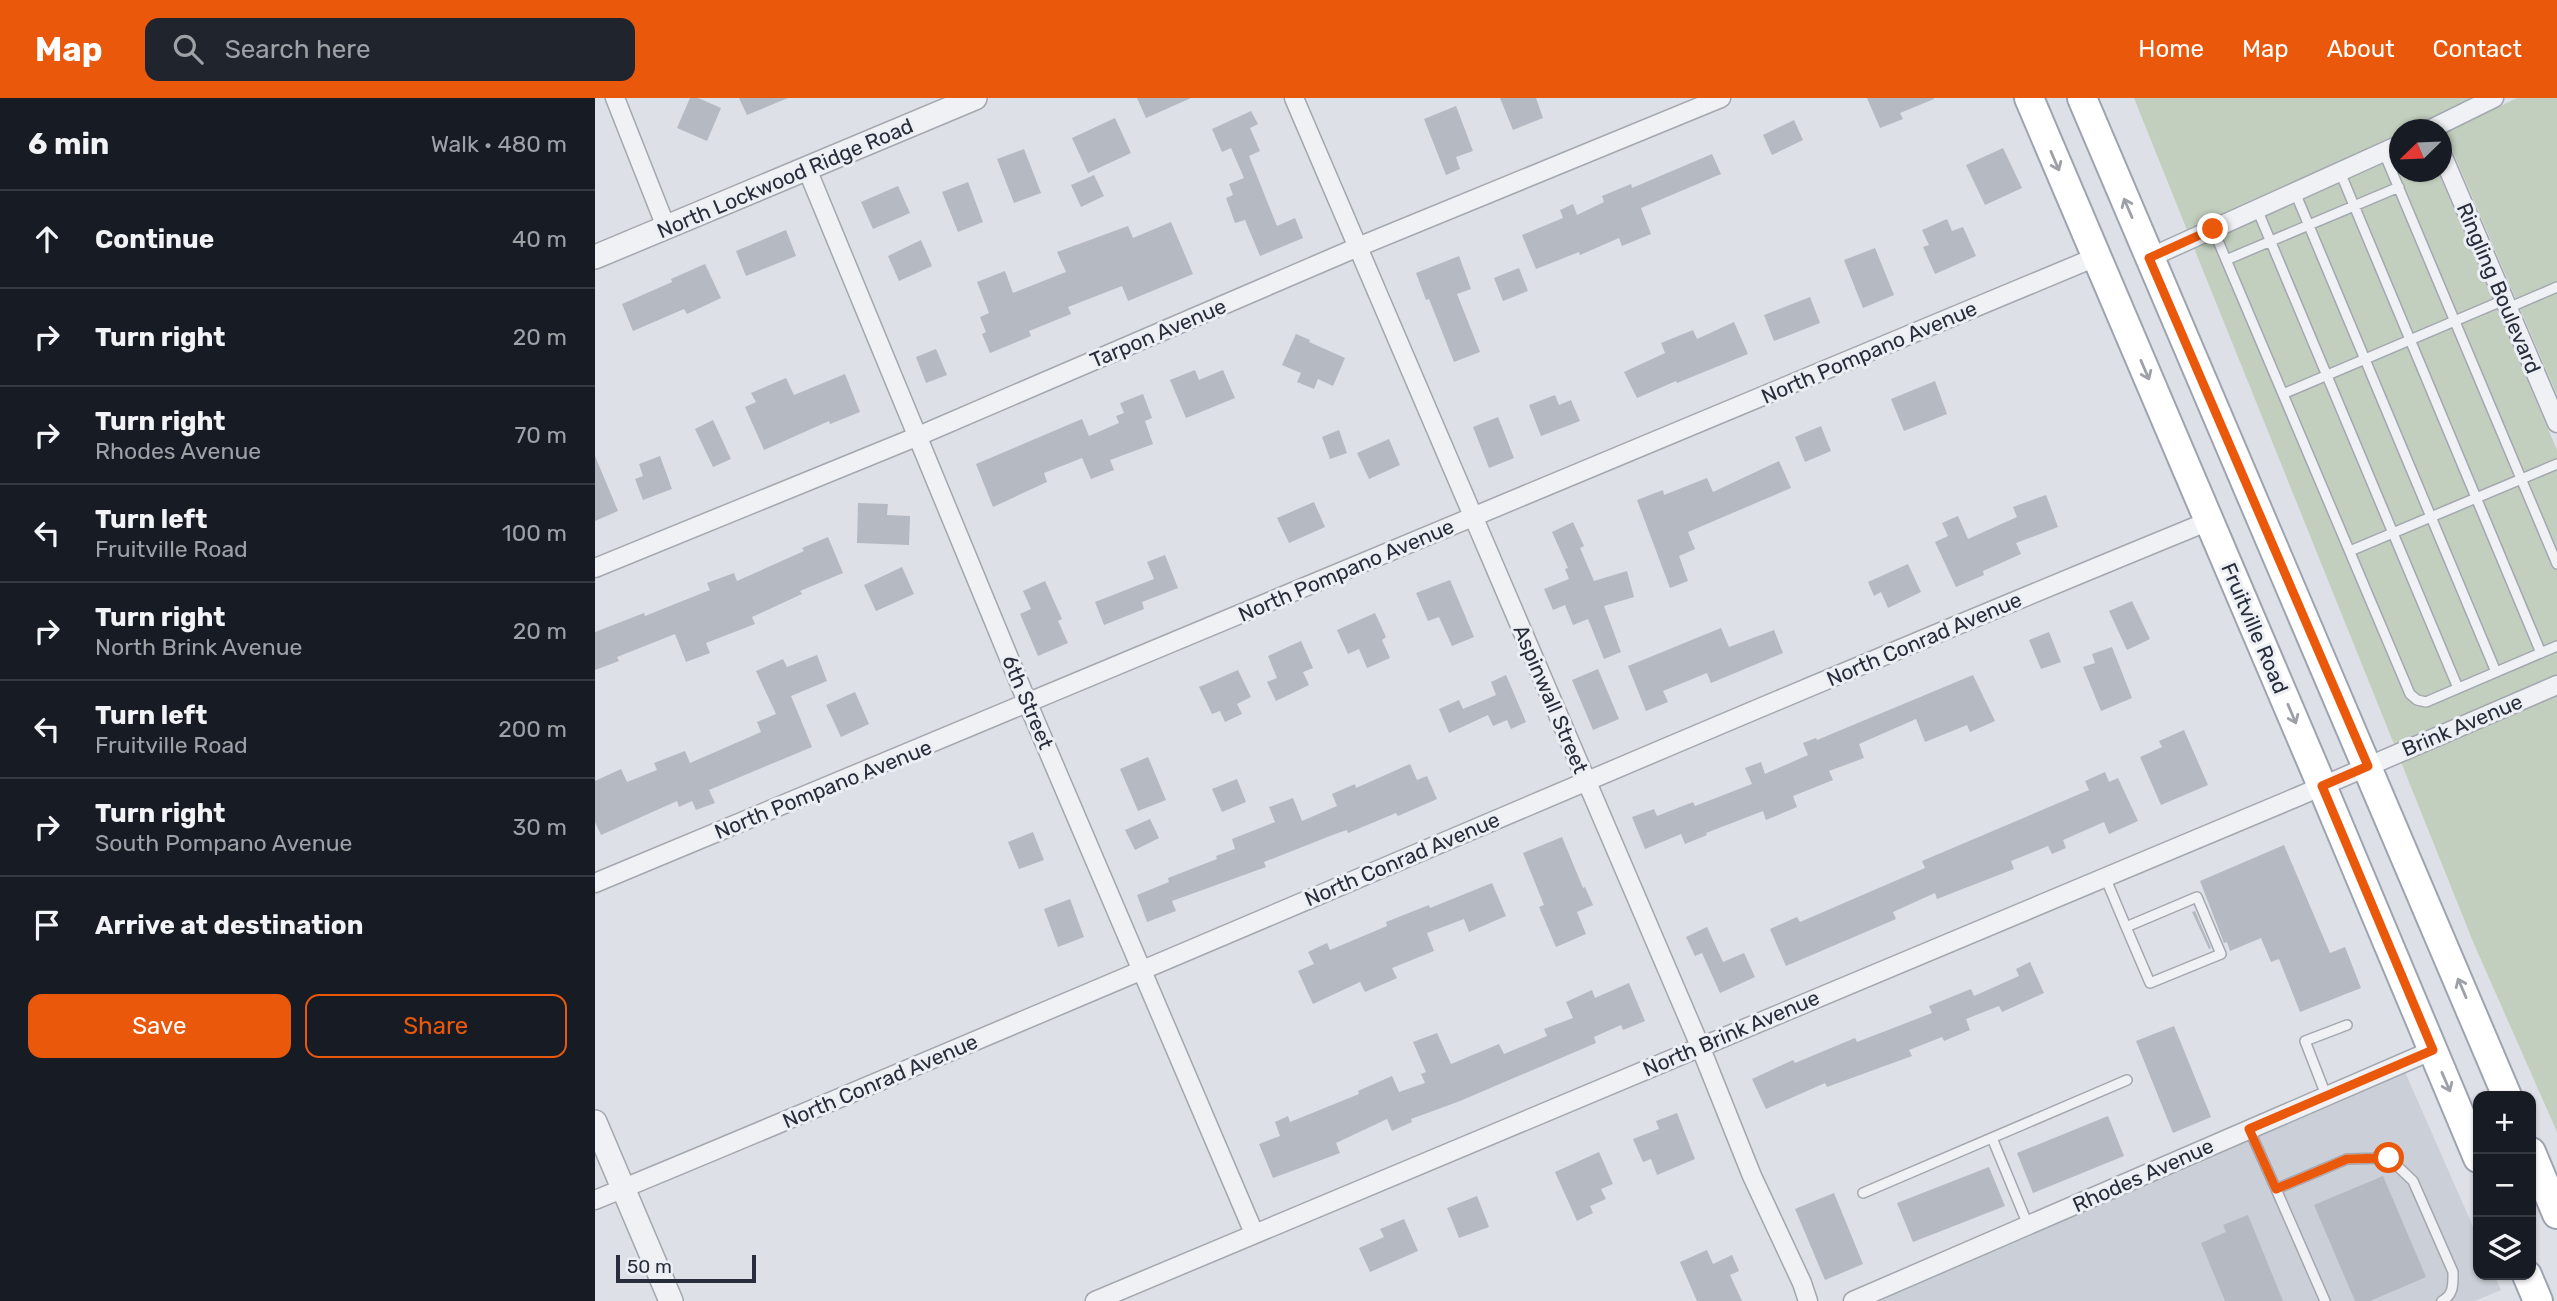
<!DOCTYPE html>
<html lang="en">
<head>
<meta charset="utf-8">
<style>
  :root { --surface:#171b24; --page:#20242c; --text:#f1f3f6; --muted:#9ea1a6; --line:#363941; --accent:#ea580c }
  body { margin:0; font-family:Rubik,sans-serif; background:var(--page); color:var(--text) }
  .controls { position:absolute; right:21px; bottom:21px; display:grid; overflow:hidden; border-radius:14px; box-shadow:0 2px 5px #0004 }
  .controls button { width:63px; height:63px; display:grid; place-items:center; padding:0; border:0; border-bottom:2px solid var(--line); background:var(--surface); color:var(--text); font:35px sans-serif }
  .compass { position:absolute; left:1794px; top:21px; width:63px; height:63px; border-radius:50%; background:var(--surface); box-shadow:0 2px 5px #0004; rotate:247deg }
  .scale { position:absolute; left:21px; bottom:18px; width:140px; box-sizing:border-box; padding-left:7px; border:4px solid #272d3b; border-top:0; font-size:19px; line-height:24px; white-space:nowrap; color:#272d3b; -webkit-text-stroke:5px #eceff4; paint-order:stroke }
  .stop { position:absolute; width:21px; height:21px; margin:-16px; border:5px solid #ea580c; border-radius:50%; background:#fff }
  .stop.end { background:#ea580c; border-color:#fff; box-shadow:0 2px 7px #0008 }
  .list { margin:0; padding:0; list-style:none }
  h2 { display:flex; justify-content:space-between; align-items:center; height:91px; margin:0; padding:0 28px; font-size:30px }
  h2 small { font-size:23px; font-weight:400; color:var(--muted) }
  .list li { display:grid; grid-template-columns:46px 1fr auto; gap:21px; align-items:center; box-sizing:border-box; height:98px; padding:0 28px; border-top:2px solid var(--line) }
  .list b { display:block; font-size:26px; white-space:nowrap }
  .list p { margin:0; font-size:23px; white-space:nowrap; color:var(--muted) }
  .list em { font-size:23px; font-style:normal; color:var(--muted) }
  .actions { display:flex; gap:14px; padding:21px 28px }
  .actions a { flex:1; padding:16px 0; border:2px solid var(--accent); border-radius:14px; text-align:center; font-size:24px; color:var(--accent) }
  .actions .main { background:var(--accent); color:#fff }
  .icon { flex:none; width:38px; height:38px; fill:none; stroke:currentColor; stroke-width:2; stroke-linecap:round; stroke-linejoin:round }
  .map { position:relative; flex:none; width:1962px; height:1203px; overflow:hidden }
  header { display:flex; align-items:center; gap:42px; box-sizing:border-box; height:98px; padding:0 35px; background:var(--accent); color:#fff }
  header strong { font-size:33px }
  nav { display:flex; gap:38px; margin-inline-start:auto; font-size:24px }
  .search { width:490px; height:63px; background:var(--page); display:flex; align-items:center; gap:18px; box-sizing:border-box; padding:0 24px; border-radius:14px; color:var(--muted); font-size:26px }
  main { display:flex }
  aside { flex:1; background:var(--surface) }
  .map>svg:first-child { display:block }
  .built { fill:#cbcfd7 }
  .green { fill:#c2cfbe }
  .building { fill:#b4b9c2 }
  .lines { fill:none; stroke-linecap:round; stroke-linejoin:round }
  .service-casing { stroke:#a3a7af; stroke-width:12 }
  .minor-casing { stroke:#a3a7af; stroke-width:21 }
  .tertiary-casing { stroke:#a3a7af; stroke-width:26 }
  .primary-casing { stroke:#9da4b0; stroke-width:32 }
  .service { stroke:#eff1f4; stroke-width:9 }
  .minor { stroke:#eff1f4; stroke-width:18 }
  .tertiary { stroke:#eff1f4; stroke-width:23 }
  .primary { stroke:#fff; stroke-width:28 }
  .oneway { stroke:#9ea0a7 }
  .route { stroke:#ea580c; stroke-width:9 }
  .labels { text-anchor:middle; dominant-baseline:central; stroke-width:6; stroke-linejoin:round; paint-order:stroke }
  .street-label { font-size:21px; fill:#272d3b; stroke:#eceff4 }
</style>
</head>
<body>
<header>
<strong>Map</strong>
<div class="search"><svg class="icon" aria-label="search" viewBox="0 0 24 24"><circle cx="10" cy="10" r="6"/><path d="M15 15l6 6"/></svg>Search here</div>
<nav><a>Home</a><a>Map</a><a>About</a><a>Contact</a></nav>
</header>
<main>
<aside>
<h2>6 min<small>Walk · 480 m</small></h2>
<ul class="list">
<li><svg class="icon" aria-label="ahead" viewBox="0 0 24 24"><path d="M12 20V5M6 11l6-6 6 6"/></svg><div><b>Continue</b></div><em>40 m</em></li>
<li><svg class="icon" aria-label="right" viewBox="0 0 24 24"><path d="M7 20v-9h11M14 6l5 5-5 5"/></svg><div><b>Turn right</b></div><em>20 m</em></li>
<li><svg class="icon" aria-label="right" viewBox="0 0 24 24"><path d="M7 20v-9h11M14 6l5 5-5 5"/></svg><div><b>Turn right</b><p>Rhodes Avenue</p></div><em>70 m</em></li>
<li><svg class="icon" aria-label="left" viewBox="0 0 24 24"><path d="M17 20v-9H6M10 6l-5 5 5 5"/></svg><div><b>Turn left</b><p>Fruitville Road</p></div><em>100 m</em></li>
<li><svg class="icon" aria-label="right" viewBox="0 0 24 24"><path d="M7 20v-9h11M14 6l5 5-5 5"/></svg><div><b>Turn right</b><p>North Brink Avenue</p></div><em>20 m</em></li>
<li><svg class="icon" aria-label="left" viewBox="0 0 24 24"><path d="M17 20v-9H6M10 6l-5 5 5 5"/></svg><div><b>Turn left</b><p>Fruitville Road</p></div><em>200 m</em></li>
<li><svg class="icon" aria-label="right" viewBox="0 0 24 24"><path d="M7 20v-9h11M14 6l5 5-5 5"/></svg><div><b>Turn right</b><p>South Pompano Avenue</p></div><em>30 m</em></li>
<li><svg class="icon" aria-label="arrive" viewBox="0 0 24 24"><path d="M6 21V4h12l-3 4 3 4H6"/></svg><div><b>Arrive at destination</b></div></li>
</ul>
<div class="actions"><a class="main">Save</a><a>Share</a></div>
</aside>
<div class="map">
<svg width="1962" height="1203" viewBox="0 0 1962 1203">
  <rect width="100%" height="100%" fill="#dde0e6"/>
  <path class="built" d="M 1810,974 L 1883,1140 L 1883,1177 L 1899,1177 L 1906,1192 L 1880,1203 L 1283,1203 Z"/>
  <path class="green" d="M 1539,0 L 1876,0 L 1813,31 L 1804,32 L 1804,36 L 1796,41 L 1592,132 Z
    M 1922,0 L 1962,0 L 1962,297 L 1850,35 Z
    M 1804,58 L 1804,74 L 1843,74 L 1962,352 L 1962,577 L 1799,646 L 1599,150 Z
    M 1962,598 L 1962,1034 L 1879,846 L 1806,664 Z"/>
  <path class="building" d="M 95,0 L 103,0 L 126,10 L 112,43 L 82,30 Z
    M 144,0 L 193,0 L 152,17 Z
    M 542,0 L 596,0 L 551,20 Z
    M 905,0 L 941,0 L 948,20 L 918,32 Z
    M 1272,0 L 1339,0 L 1339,1 L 1305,15 L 1308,21 L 1285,30 Z
    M 861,8 L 878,53 L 861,59 L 865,71 L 851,77 L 829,21 Z
    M 656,13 L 663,26 L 655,30 L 665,53 L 654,58 L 682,128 L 700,120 L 708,140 L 665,158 L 650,122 L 640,125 L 631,100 L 638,97 L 634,86 L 649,80 L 636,50 L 627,54 L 617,31 Z
    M 520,20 L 536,55 L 493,75 L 477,40 Z
    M 1199,22 L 1208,42 L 1177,57 L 1168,37 Z
    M 1408,50 L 1427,90 L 1390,107 L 1371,67 Z
    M 429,51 L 446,95 L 419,105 L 402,61 Z
    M 1117,56 L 1126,76 L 1046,110 L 1056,136 L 1027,148 L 1024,140 L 985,157 L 984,154 L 941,171 L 927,137 L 968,120 L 965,112 L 978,106 L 982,117 L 1009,104 L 1007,98 L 1036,86 L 1037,90 Z
    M 499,77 L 509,98 L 486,109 L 476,87 Z
    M 373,84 L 388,124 L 363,134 L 347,94 Z
    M 303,88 L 315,115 L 278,131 L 266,104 Z
    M 1352,121 L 1357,133 L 1368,129 L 1381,158 L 1340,176 L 1328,149 L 1334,147 L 1327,132 Z
    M 576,124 L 598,176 L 533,203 L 527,188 L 473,209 L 476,216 L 434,233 L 436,238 L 395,255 L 387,236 L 391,234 L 385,219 L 394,215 L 382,184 L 410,173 L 418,195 L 471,174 L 462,154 L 533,128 L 538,140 Z
    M 191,132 L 201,158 L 151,178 L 141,153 Z
    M 326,142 L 337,168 L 304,183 L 293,158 Z
    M 1280,150 L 1299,197 L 1268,210 L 1249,162 Z
    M 864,158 L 876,191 L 862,196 L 885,254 L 859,264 L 834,201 L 831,202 L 821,175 Z
    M 110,166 L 126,200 L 92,216 L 89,211 L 38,233 L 27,206 L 77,184 L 76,181 Z
    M 924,170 L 933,193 L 908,203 L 899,180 Z
    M 1215,199 L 1225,225 L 1179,243 L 1169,217 Z
    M 1139,224 L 1153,256 L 1082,285 L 1081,283 L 1042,300 L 1029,274 L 1070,255 L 1066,245 L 1098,232 L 1102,241 Z
    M 701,236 L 715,242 L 714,244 L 750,260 L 738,288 L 723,281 L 719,291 L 702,284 L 706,275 L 687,267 Z
    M 341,251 L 352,277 L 331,285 L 321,259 Z
    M 600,272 L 604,282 L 628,272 L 640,300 L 591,320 L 575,282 Z
    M 250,276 L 265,314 L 235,326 L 234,323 L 169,352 L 150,309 L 161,304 L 156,295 L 191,280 L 199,297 Z
    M 1340,283 L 1352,316 L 1309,333 L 1296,301 Z
    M 548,296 L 557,320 L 550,323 L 558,346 L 515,362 L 519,372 L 496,381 L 487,360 L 449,375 L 452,384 L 398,409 L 381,366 L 487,321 L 494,338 L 524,325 L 521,318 L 529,315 L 525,305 Z
    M 960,297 L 964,307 L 976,302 L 985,323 L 946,338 L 934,307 Z
    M 903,319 L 919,360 L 894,370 L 878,329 Z
    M 118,322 L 136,361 L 118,369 L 100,331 Z
    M 1226,328 L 1236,353 L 1210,364 L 1200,339 Z
    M 744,332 L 752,355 L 735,361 L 727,339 Z
    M 794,341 L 805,367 L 774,381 L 762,355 Z
    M 0,358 L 23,413 L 0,423 Z
    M 65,358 L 77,391 L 48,402 L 40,381 L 48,378 L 44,366 Z
    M 1184,363 L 1196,390 L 1093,434 L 1100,451 L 1084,458 L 1093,483 L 1075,490 L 1042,402 L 1068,392 L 1069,397 L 1112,380 L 1118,394 Z
    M 1451,397 L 1463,429 L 1421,445 L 1426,456 L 1388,473 L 1389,477 L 1361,489 L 1340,444 L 1353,438 L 1347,425 L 1363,418 L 1373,441 L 1422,419 L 1418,409 Z
    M 719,404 L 730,429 L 694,445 L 682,420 Z
    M 263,405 L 293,406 L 292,417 L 315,418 L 314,447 L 262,445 Z
    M 978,424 L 989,448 L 985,450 L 999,483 L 1032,473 L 1039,499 L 1009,508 L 1026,554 L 1009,561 L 993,521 L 978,527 L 970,507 L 958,512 L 949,491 L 974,481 L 970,471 L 973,470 L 957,434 Z
    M 233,439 L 248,475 L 205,493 L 207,496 L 157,519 L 160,526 L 111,545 L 115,555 L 91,564 L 80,536 L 22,559 L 24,563 L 0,572 L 0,534 L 49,515 L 50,518 L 115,492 L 112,485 L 139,475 L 142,483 L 209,453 L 207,450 Z
    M 570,457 L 583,490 L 547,504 L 549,511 L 509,527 L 500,504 L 559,481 L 552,464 Z
    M 1313,466 L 1326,494 L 1293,510 L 1286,494 L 1279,498 L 1273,484 Z
    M 307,469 L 319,496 L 281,513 L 269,487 Z
    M 855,482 L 879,539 L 857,548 L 844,519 L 833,523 L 821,495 Z
    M 450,483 L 467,521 L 463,523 L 473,545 L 443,558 L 425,516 L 436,511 L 428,493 Z
    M 1537,503 L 1555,541 L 1532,552 L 1514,513 Z
    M 780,515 L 791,539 L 787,542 L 795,560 L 772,570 L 764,551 L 753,556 L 742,532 Z
    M 1126,530 L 1134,549 L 1179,532 L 1188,555 L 1116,585 L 1112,575 L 1068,593 L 1073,604 L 1051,613 L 1033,568 Z
    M 1454,534 L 1466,564 L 1446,571 L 1434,542 Z
    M 706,543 L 718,570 L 708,574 L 714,587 L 681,603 L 672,584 L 682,580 L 673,558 Z
    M 1517,549 L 1537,600 L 1506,613 L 1488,569 L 1500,565 L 1497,556 Z
    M 222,557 L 232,583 L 196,598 L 217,649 L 114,692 L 120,705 L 101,712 L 97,703 L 84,709 L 82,703 L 6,737 L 0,724 L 0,683 L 26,671 L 32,684 L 62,672 L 59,665 L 90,653 L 95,665 L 166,634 L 162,624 L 181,616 L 161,573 L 188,561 L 192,569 Z
    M 1003,571 L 1024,621 L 998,632 L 977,582 Z
    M 643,572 L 656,599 L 642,606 L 647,616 L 630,624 L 625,613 L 617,616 L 604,589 Z
    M 911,577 L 931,624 L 916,631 L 912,622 L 898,628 L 893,617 L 854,635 L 844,611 L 864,602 L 868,611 L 901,597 L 896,584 Z
    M 1378,577 L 1400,623 L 1375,634 L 1372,627 L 1330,644 L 1321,621 L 1264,646 L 1269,660 L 1234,673 L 1238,682 L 1198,698 L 1202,709 L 1171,722 L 1168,713 L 1111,735 L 1112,737 L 1090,746 L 1086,736 L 1050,751 L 1037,719 L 1059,711 L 1062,718 L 1098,704 L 1100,708 L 1157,686 L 1150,670 L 1166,664 L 1170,676 L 1213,657 L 1208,645 L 1221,640 L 1222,642 Z
    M 260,594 L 274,626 L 246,639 L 231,607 Z
    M 1589,632 L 1613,687 L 1566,707 L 1545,659 L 1567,649 L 1564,643 Z
    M 553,659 L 571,702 L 543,713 L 525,671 Z
    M 815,666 L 822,682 L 832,678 L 842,701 L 803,718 L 801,715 L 753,735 L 752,732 L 740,736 L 669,764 L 671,769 L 577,803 L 581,813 L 552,824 L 542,797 L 574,784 L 573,780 L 622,761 L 621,758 L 640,751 L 637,741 L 680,724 L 674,709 L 698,700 L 707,723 L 742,708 L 737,696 L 760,686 L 761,690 Z
    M 1510,674 L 1514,684 L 1523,680 L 1543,723 L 1514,736 L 1509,724 L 1468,742 L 1471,750 L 1457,756 L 1453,748 L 1416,763 L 1419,771 L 1342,801 L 1340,795 L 1298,814 L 1301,821 L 1191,868 L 1175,831 L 1202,819 L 1205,824 L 1330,770 L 1327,763 L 1494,692 L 1490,683 Z
    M 642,681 L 651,704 L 627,714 L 617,691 Z
    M 555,721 L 564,740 L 540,752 L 530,732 Z
    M 438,734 L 449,762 L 424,771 L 413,744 Z
    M 967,739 L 988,790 L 990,789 L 998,807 L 982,814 L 991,836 L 961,849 L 944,809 L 949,807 L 928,755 Z
    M 1689,747 L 1735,855 L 1750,849 L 1766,890 L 1705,914 L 1684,861 L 1676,864 L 1666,840 L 1635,853 L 1632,844 L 1629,845 L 1605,783 Z
    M 897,785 L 911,818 L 874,834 L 869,821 L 832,835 L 839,853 L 797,870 L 802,880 L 770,894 L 765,884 L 718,906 L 703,873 L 719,866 L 713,854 L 732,845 L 735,852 L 792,828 L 791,824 L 834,807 L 835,810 Z
    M 475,801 L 489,839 L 463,849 L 449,811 Z
    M 1600,813 L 1616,850 L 1614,851 L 1597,814 Z
    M 1112,829 L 1128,864 L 1149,855 L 1160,879 L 1125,895 L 1107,855 L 1100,858 L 1091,839 Z
    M 1435,864 L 1449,895 L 1407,914 L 1404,908 L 1371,921 L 1375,932 L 1349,943 L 1347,939 L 1314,952 L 1317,958 L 1232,989 L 1230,985 L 1171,1011 L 1157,981 L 1198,962 L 1200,965 L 1260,940 L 1262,944 L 1337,915 L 1334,908 L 1376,891 L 1379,898 L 1424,878 L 1421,871 Z
    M 1034,885 L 1050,923 L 1028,932 L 1026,927 L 999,939 L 1001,945 L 865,1003 L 816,1021 L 817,1024 L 797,1033 L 792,1021 L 741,1045 L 745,1055 L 678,1080 L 664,1046 L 685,1038 L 680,1024 L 693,1018 L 695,1024 L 764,996 L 763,993 L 797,978 L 804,994 L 830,985 L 826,976 L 831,974 L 818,944 L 842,935 L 856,966 L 904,946 L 909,956 L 952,938 L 949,931 L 978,920 L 971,904 L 997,892 L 1000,900 Z
    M 1579,928 L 1616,1019 L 1578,1035 L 1541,943 Z
    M 1082,1015 L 1100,1061 L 1062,1077 L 1056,1061 L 1048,1064 L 1038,1041 L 1064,1031 L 1061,1023 Z
    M 1513,1018 L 1529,1058 L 1438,1095 L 1422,1055 Z
    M 1004,1054 L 1018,1086 L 1006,1091 L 1011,1101 L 995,1108 L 998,1115 L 982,1123 L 960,1074 Z
    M 1394,1069 L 1410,1108 L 1318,1144 L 1302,1105 Z
    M 1788,1078 L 1831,1179 L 1775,1203 L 1760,1203 L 1719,1107 Z
    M 1239,1095 L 1268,1166 L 1230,1182 L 1200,1111 Z
    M 882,1098 L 894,1129 L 864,1140 L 852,1110 Z
    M 1653,1117 L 1688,1203 L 1630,1203 L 1606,1145 L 1631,1134 L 1628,1127 Z
    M 809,1121 L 823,1153 L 775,1174 L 764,1150 L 789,1139 L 785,1131 Z
    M 1112,1152 L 1118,1166 L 1137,1157 L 1144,1173 L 1135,1177 L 1147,1203 L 1102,1203 L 1085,1164 Z"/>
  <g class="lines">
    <defs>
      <path id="service" d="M 1789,55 L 1962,466
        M 1745,74 L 1946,555
        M 1699,92 L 1901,574
        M 1662,111 L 1863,590
        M 1618,131 L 1815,596 L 1822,602 L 1831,604 L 1962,548
        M 1631,162 L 1804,89
        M 1913,210 L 1962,189
        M 1688,296 L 1909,202
        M 1755,453 L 1962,366
        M 1510,779 L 1531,829
        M 1602,799 L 1626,856 L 1555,885 L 1531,829 Z
        M 1731,997 L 1710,943 L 1752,927
        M 1654,1031 L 1681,1091
        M 1397,1040 L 1433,1127
        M 1268,1095 L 1532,982
        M 1730,1203 L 1681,1091 L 1752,1061 L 1794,1060 L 1818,1083 L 1858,1174 C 1858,1186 1859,1197 1847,1203"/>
      <path id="minor" d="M 20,0 L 71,129
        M 699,0 L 1105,948 L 1157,1078 L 1207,1185 L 1213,1203
        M 1834,32 L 1899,0
        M 1846,54 L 1962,325
        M 212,71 L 433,606 L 659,1135
        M 1554,160 L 1804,47
        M 0,470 L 321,339 L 763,149 L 1126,0
        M 0,785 L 1501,159
        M 0,1102 C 540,879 1074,644 1614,423
        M 500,1203 L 1702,699 L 1962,587
        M 1258,1203 L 1838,952"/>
      <path id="tertiary" d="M 0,159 L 380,0
        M 0,1024 L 76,1203"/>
      <path id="primary" d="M 1434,0 L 1727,688 L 1883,1060
        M 1487,0 L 1912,998
        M 1936,1054 L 1962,1116
        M 1932,1177 L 1943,1203"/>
    </defs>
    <use href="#service" class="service-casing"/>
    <use href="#minor" class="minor-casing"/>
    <use href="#tertiary" class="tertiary-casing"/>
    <use href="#primary" class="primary-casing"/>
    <use href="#service" class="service"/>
    <use href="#minor" class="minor"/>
    <use href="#tertiary" class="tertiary"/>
    <use href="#primary" class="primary"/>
  </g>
  <defs><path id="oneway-shaft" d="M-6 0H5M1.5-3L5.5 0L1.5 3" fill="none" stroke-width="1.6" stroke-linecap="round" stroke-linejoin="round" transform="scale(1.75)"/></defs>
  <g class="oneway">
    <use href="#oneway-shaft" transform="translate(1460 63) rotate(67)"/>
    <use href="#oneway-shaft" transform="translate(1533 110) rotate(-113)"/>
    <use href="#oneway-shaft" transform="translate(1550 272) rotate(67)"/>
    <use href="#oneway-shaft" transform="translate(1697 616) rotate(67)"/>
    <use href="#oneway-shaft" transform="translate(1867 890) rotate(-113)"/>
    <use href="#oneway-shaft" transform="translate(1851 984) rotate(67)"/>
  </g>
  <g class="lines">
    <path class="route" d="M 1618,131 L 1554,160 L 1773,668 L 1727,688 L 1838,952 L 1654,1031 L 1681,1091 L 1752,1061 L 1794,1060"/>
  </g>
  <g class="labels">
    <g class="street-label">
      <text transform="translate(190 80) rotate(-23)">North Lockwood Ridge Road</text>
      <text transform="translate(1904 190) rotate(67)">Ringling Boulevard</text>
      <text transform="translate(563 235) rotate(-23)">Tarpon Avenue</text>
      <text transform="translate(1274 254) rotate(-23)">North Pompano Avenue</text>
      <text transform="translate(751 472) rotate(-23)">North Pompano Avenue</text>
      <text transform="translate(1660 530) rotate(67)">Fruitville Road</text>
      <text transform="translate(1329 541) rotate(-23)">North Conrad Avenue</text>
      <text transform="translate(956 601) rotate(67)">Aspinwall Street</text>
      <text transform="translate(433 604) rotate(67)">6th Street</text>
      <text transform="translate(1867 627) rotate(-23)">Brink Avenue</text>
      <text transform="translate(228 691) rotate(-22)">North Pompano Avenue</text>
      <text transform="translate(807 761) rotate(-23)">North Conrad Avenue</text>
      <text transform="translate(1136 935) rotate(-23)">North Brink Avenue</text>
      <text transform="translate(285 983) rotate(-23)">North Conrad Avenue</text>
      <text transform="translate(1548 1077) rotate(-24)">Rhodes Avenue</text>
    </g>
  </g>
</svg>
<div class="controls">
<button>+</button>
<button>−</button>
<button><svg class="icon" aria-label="layers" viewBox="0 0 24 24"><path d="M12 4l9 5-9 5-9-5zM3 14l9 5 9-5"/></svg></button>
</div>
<svg class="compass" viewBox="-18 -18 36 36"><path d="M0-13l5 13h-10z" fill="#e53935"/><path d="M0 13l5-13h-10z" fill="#9ea1a6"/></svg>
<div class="scale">50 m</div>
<div class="stop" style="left:1794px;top:1060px"></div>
<div class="stop end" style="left:1618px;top:131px"></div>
</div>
</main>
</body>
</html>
